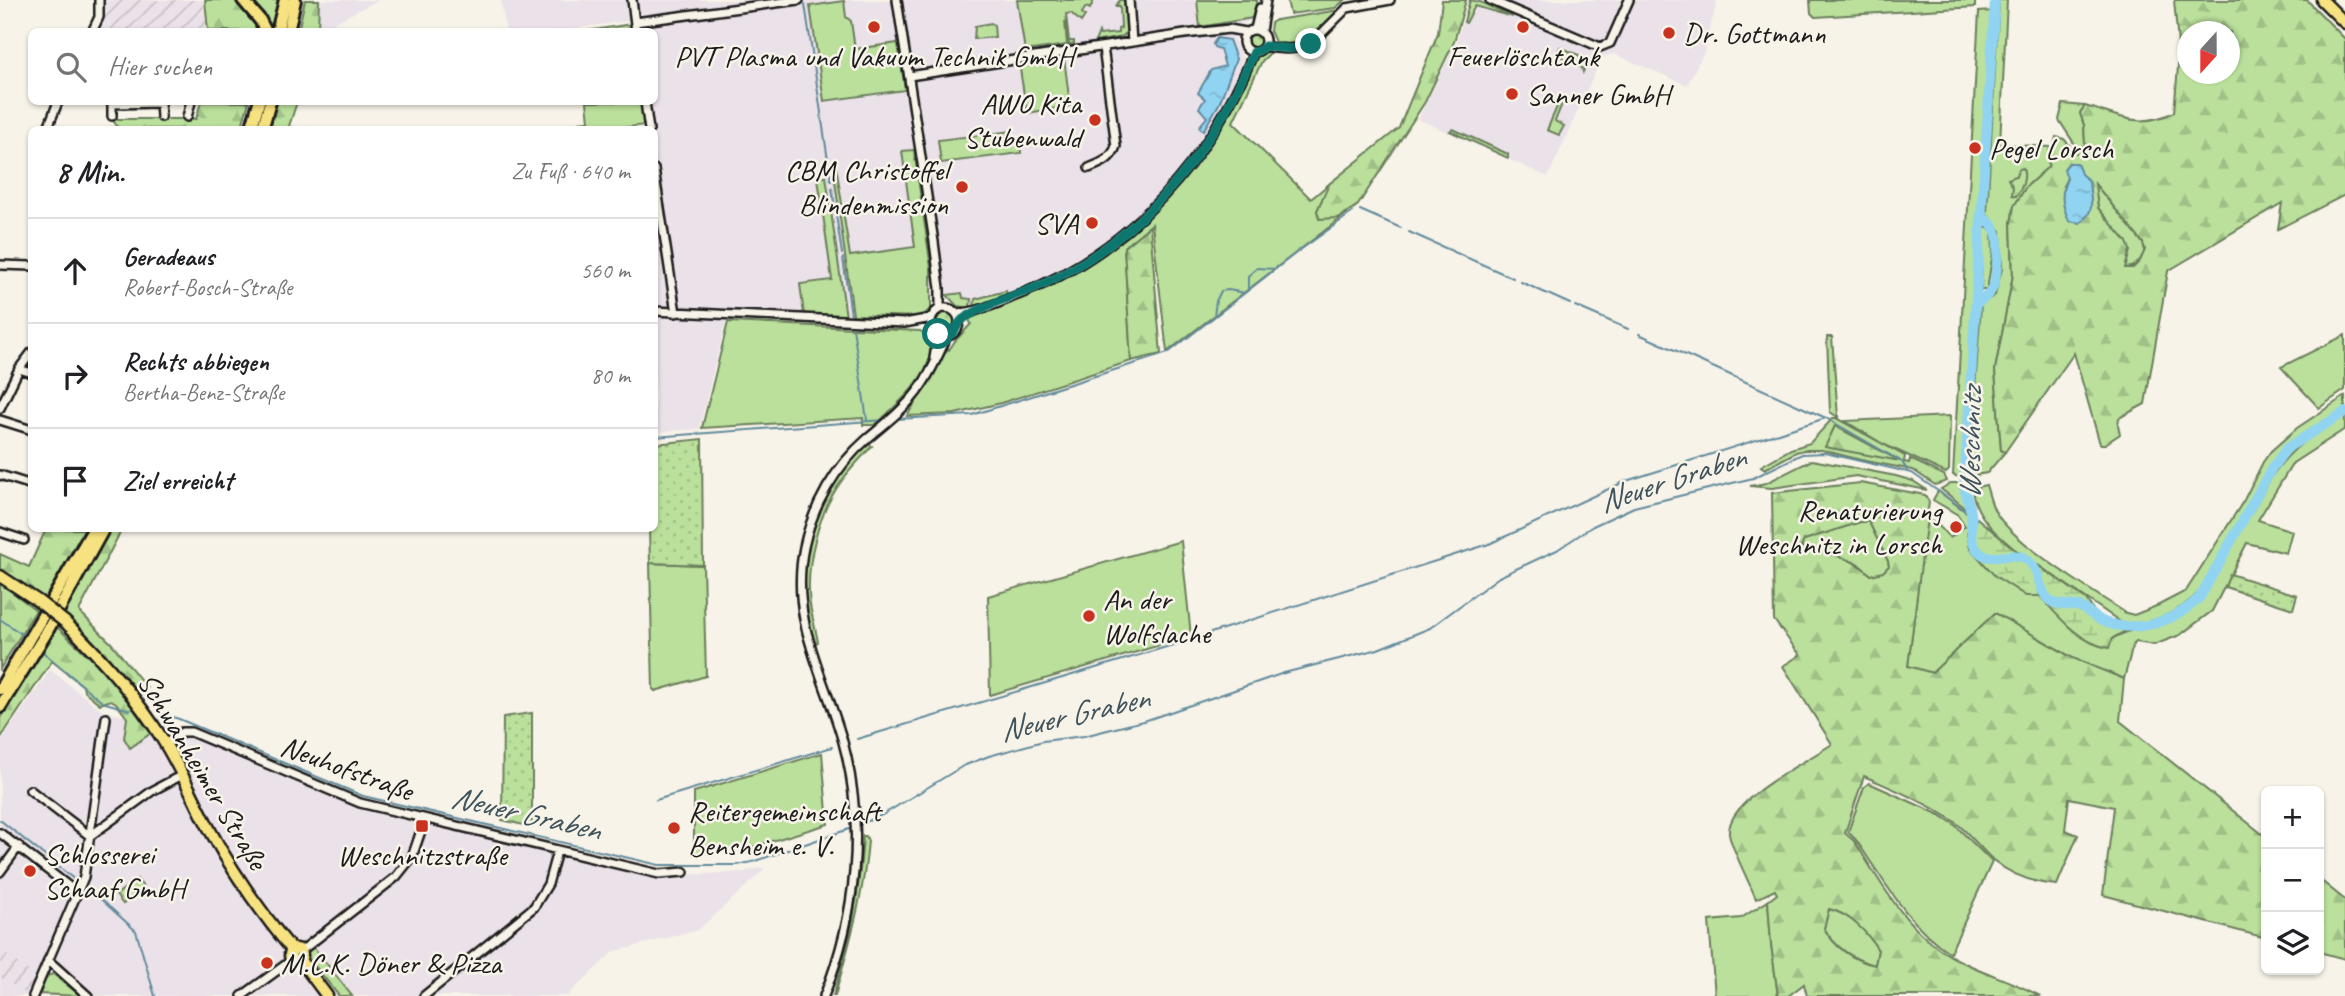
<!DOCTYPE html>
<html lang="de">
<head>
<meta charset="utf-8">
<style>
  :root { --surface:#fff; --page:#f2f2f2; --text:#202124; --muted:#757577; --line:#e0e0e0 }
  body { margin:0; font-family:Caveat,sans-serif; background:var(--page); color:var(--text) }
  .controls { position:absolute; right:21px; bottom:21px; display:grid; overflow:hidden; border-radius:10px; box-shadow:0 2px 5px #0004 }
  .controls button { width:63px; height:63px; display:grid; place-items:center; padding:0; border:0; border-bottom:2px solid var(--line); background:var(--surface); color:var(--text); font:35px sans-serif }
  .compass { position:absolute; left:2177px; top:21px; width:63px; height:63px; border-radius:50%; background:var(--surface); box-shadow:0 2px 5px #0004; rotate:201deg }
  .stop { position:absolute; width:21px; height:21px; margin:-16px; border:5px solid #0f766e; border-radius:50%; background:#fff }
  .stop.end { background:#0f766e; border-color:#fff; box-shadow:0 2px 7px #0008 }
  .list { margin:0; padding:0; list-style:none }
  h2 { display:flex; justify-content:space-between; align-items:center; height:91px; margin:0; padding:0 28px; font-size:30px }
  h2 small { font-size:23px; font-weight:400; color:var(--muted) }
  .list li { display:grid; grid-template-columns:46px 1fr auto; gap:21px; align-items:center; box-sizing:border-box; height:105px; padding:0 28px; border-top:2px solid var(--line) }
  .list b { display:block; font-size:26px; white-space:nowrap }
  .list p { margin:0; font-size:23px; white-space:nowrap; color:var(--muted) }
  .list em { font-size:23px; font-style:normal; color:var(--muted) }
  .icon { flex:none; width:38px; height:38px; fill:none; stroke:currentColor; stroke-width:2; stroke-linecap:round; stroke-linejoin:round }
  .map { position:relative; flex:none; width:2345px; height:996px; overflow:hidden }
  .search { position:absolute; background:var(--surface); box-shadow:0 2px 5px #0004; left:28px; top:28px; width:630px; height:77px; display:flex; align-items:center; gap:18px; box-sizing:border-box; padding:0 24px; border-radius:10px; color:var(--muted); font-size:26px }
  .panel { position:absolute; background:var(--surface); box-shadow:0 2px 5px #0004; left:28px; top:126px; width:630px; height:406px; border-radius:10px }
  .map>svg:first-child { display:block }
  .built { fill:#ebe1e8 }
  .industrial { fill:url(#industrial-furrows) }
  .green { fill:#bae09c; stroke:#6b7e5c; stroke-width:2; fill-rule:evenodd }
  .forest { fill:url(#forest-firs); stroke:#6b7e5c; stroke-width:2; fill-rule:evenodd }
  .wetland { fill:url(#wetland-marsh); stroke:#6b7e5c; stroke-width:2 }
  .garden { fill:url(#garden-dots); stroke:#6b7e5c; stroke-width:2 }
  .water { fill:url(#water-ripples); stroke:#628a9c; stroke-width:2 }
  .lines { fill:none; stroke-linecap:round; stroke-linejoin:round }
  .stream { stroke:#628a9c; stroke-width:2 }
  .river { stroke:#90d4f2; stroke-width:10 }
  .minor-casing { stroke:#1c1c1c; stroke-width:12 }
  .major-casing { stroke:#1c1c1c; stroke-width:15 }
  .highway-casing { stroke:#1c1c1c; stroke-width:16 }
  .minor { stroke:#f7f3e8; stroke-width:7 }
  .major { stroke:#f7e281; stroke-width:10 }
  .highway { stroke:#f7e281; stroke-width:10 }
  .major-bridge-casing { stroke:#1c1c1c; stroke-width:15; stroke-linecap:butt }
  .major-bridge { stroke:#f7e281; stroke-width:10 }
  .route { stroke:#0f766e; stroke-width:9 }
  .poi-dot { fill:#c8321e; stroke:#f7f3e8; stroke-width:2.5 }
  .labels { text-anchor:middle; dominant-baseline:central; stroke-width:5; stroke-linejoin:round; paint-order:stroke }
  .poi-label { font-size:30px; fill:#1c1c1c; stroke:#f7f3e8; text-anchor:start }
  .street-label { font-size:30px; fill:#1c1c1c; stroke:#f7f3e8 }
  .water-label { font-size:32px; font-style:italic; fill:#3f535c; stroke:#f7f3e8 }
</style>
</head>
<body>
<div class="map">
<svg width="2345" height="996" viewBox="0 0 2345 996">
  <defs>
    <pattern id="industrial-furrows" width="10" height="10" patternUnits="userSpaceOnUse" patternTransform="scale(1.75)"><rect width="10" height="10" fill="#ebe1e8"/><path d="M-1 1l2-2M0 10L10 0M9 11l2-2" fill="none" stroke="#c9c0c6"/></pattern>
    <pattern id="forest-firs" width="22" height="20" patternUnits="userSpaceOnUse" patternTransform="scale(1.75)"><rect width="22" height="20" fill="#bae09c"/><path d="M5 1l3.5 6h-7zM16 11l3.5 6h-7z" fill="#9fc086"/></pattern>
    <pattern id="wetland-marsh" width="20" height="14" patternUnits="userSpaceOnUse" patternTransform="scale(1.75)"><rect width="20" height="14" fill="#bae09c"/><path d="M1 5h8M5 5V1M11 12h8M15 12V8" fill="none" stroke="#9fc086"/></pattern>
    <pattern id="garden-dots" width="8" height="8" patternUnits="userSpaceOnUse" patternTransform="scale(1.75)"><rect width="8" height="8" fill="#bae09c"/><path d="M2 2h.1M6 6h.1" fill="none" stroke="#9fc086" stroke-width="1.8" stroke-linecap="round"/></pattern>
    <pattern id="water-ripples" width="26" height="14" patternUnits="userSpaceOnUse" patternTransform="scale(1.75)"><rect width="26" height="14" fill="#90d4f2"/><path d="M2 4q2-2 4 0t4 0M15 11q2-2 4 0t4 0" fill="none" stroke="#7cb5cf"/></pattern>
  </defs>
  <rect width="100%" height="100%" fill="#f7f3e8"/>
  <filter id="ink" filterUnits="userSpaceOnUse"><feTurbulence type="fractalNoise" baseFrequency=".0143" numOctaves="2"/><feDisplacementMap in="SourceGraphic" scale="14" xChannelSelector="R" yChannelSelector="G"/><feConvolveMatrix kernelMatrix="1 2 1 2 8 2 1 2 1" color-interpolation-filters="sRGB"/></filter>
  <g filter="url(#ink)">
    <path class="built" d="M 304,0 L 378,0 L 318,31 L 298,25 Z
      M 501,0 L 1257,0 L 1253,20 L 1237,25 L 1234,39 L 1243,60 L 1221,113 L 1206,139 L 1158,200 L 1108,243 L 1074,265 L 1038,283 L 966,310 L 949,299 L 933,300 L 930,310 L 922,318 L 727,316 L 699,429 L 655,432 L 654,130 L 652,129 L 649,102 L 654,102 L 654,32 L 642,31 L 640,19 L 558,31 L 506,31 Z
      M 1468,0 L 1717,0 L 1705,50 L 1687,85 L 1614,54 L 1602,57 L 1548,177 L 1418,119 L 1457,41 Z
      M 50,670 L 104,712 L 184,729 L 359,805 L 561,852 L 608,867 L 660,879 L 683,879 L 684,875 L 744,872 L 762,867 L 764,870 L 698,930 L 613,952 L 567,996 L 0,996 L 0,742 Z"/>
    <path class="industrial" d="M 101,0 L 203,0 L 207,31 L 96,32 L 102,19 Z
      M 0,950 L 36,976 L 30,996 L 0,977 Z"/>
    <path class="green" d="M 251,0 L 279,0 L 271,31 L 265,15 Z
      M 1017,0 L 1094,0 L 1090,9 L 1086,7 L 1082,13 L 1085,16 L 1081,22 L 1071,13 L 1066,14 L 1069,41 L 1074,41 L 1074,44 L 1069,45 L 1065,21 L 1067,45 L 1025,51 Z
      M 1120,0 L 1126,0 L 1128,30 L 1122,37 L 1095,42 L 1099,32 L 1100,35 L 1118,33 L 1118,29 L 1121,28 L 1120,6 L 1116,6 Z
      M 1197,0 L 1257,0 L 1252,18 L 1200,27 Z
      M 1287,0 L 1345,0 L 1335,8 L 1290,14 Z
      M 1470,0 L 1480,2 L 1513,17 L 1475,6 L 1466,23 L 1464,22 Z
      M 1810,0 L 1975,0 L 1975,7 L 1815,17 L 1811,13 Z
      M 1999,0 L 2007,0 L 2000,144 L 2050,147 L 2048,167 L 2026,187 L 2014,206 L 2011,223 L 2013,275 L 1995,370 L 2001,450 L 2005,452 L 1987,473 L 1969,476 L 1981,304 L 1995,295 L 2002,269 L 2001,231 L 1987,213 Z
      M 844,1 L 846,17 L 851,21 L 855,49 L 898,43 L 905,90 L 824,101 L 810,6 Z
      M 1340,10 C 1321,31 1305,51 1275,42 L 1270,31 L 1271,23 L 1276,20 Z
      M 1992,11 L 1962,478 L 1953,475 L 1979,12 Z
      M 991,23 L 994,25 L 995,37 L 974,39 L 975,26 Z
      M 632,24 L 633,32 L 581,32 Z
      M 1560,47 L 1588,59 L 1583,72 L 1582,68 L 1557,54 Z
      M 1268,49 L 1273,50 L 1262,61 L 1233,122 L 1311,199 L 1329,184 L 1317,211 L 1338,218 L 1358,205 L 1167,352 L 1152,224 L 1124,247 L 1131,361 L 1001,403 L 955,414 L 907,416 L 928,382 L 944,345 L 949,350 L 955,341 L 971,324 L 969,319 L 1043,288 L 1095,259 L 1149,217 L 1199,159 L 1226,119 L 1255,56 Z
      M 1064,57 L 1070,106 L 1027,113 L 1019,63 Z
      M 587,102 L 642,102 L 645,125 L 613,129 L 580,130 L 579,122 L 589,121 Z
      M 1559,102 L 1562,104 L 1555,121 L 1564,126 L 1559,135 L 1547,130 Z
      M 2063,104 L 2085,106 L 2080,113 L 2084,125 L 2085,144 L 2079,151 L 2059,120 Z
      M 1453,129 L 1508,154 L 1508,158 L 1450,131 Z
      M 1012,131 L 1014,144 L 1020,144 L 1021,153 L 941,163 L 938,140 Z
      M 914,150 L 931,268 L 931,308 L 922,317 L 853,315 L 833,166 L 836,165 L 850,256 L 915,247 L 902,151 Z
      M 826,176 L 846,317 L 804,315 L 800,284 L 832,280 L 818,178 Z
      M 2094,182 L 2143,243 L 2145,250 C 2141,260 2137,267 2125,268 L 2130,250 L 2098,208 Z
      M 1987,226 L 1992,231 L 1993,252 L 1987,290 L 1981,290 L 1983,229 Z
      M 1006,291 L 1008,296 L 974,308 L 975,299 Z
      M 962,293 L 963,298 L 971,299 L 970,309 L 966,310 L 964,307 L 957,306 L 947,295 Z
      M 728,322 L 920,331 L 930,337 L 931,343 L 934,345 C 926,381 901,401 875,425 L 863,425 L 863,418 L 702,428 Z
      M 2345,335 L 2345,390 L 2319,408 L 2281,367 Z
      M 1827,337 L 1832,337 L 1838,417 L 1830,412 Z
      M 2345,396 L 2345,409 L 2286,445 L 2276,457 L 2199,592 C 2179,614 2154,622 2125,625 L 2013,548 C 1994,532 1974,514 1972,488 L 1986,485 C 1989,494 1991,504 1995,511 C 2012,543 2094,592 2126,613 L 2134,615 L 2159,605 L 2186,591 L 2244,500 L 2263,462 L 2271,451 L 2297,428 Z
      M 2345,415 L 2345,429 L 2293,463 L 2258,520 L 2292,531 L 2286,553 L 2247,543 L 2212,611 L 2180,635 L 2154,645 L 2136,642 L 2133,645 L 2124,679 L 2073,658 L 1995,613 L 1932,673 L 1908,666 L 1926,520 L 1936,523 L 1950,538 L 1965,526 L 1958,515 L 1933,500 L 1938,491 L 1970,515 L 1970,528 L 1967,533 L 1970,548 L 1978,556 L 2040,596 L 2074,631 L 2113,638 C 2145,621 2169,630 2201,601 L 2272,476 C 2293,445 2314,434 2345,415 Z
      M 1950,416 L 1949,470 L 1946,473 L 1883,444 L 1845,421 Z
      M 1833,418 L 1836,418 L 1905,456 L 1904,462 L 1909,463 L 1910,459 L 1944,475 L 1947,481 L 1935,485 L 1913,470 L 1861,460 L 1822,450 L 1804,450 L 1796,452 L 1765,469 L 1761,466 L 1791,449 L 1810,443 ZM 1835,426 L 1897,459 L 1898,460 L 1826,447 Z
      M 866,443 L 872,446 C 862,457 851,468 843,479 C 818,512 805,564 810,605 C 812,617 816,630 818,642 L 814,644 L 811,642 C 792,561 810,503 866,443 Z
      M 1812,460 L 1896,476 L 1913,481 L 1927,490 L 1856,476 L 1772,488 L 1750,486 L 1766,483 Z
      M 1951,483 L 1962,483 L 1968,510 L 1941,489 Z
      M 1860,522 L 1869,522 L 1888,561 L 1889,566 L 1883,573 L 1871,575 L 1857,563 L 1801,547 L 1804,540 Z
      M 1181,541 L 1191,636 L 990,695 L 988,596 Z
      M 650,563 L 703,565 L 706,676 L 655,691 L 653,689 Z
      M 822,753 L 828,824 L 746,849 L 694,854 L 694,792 Z
      M 1869,783 L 1940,815 L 1954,824 L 1992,862 L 1950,953 C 1907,924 1885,882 1856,840 L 1848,832 L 1864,787 Z
      M 863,836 L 866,836 L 868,841 C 864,895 849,944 835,996 L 833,996 C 851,939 859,895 863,836 Z
      M 137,879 L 144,888 L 123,904 L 116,895 Z
      M 1768,901 L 1771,944 L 1778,996 L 1715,996 L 1709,921 L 1741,918 Z
      M 1829,909 C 1850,914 1868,932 1878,950 L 1875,965 C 1854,960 1834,947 1824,928 Z
      M 312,945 L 352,996 L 339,996 L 306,955 L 306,951 Z
      M 53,974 L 81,996 L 40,994 L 47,976 Z"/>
    <path class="forest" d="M 205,0 L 235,0 L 260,31 L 208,31 Z
      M 305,0 L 319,0 L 318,31 L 298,31 Z
      M 1442,0 L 1466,0 L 1454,42 L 1425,102 L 1358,205 L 1338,218 L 1319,219 L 1317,211 L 1329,184 L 1399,128 L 1438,33 Z
      M 2174,0 L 2307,0 L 2345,39 L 2345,195 L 2278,229 L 2282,203 L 2168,271 L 2145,404 L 2119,418 L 2118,425 L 2120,434 L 2105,444 L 2100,444 L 2074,353 L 2005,452 L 2001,450 L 1995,370 L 2013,275 L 2011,223 L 2014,206 L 2026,187 L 2048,167 L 2056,137 L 2064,139 L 2076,153 L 2085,144 L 2084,125 L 2080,113 L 2085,106 C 2119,115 2138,130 2174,112 L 2179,55 ZM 2188,32 L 2230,32 L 2230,74 L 2188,74 ZM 2067,178 L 2089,181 L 2090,192 L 2063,186 ZM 2095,184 L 2143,243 L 2145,250 L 2140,261 L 2133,268 L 2125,268 L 2130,250 L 2127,242 L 2098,208 Z
      M 201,102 L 249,102 L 241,129 L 119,129 L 112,119 L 196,119 Z
      M 277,102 L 297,102 L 288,129 L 268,129 Z
      M 1150,226 L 1161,354 L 1131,361 L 1124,247 Z
      M 1835,426 L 1900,461 L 1825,447 Z
      M 1860,483 L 1925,495 L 1929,502 L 1908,666 L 1932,673 L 1995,613 L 2073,658 L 2124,679 L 2120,721 L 2266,837 L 2266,938 L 2103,895 L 2114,807 L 2069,798 L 2065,830 L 2078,835 L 2057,885 C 2034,883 2011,875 1993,860 C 1980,848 1969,833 1955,822 C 1928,803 1895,790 1864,776 L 1845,833 L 1855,842 C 1881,883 1907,932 1951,956 C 1979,972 2011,980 2040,996 L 1807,996 L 1804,984 L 1788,996 L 1778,996 L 1771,944 L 1768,901 L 1777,894 L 1775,890 L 1756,899 C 1751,886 1730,845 1729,834 C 1726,799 1807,762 1832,744 L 1783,666 L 1800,655 L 1774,620 L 1772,493 ZM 1860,522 L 1869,522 L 1888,561 L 1889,566 L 1883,572 L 1871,575 C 1846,553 1831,556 1801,547 L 1804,540 ZM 1829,909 C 1849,913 1868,933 1878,950 L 1875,965 C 1854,961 1834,947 1824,928 Z
      M 46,529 L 84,529 L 45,601 L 0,571 L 0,554 L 29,567 Z
      M 110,529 L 122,529 L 79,611 L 112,644 L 147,688 L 138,692 L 104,653 L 62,614 Z
      M 0,583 L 36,610 L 0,669 Z
      M 57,627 L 106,672 L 151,733 L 130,748 L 124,738 L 127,718 L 116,703 L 111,700 L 100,704 L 84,691 L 83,686 L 52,661 L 0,739 L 0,718 Z
      M 2319,879 L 2345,900 L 2345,959 L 2319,952 Z"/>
    <path class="wetland" d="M 2023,168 C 2026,176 2023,189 2016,196 L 2012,195 L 2013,187 L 2008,179 L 2016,176 L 2019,169 Z
      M 1977,518 L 2013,548 L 2086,599 L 2097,616 L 2111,623 L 2125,625 L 2124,632 L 2113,638 L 2109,648 C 2080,644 2058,616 2040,596 L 2026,596 L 1995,576 L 1970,548 L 1967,532 Z"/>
    <path class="garden" d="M1246 41a8 8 0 1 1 16 0a8 8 0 1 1-16 0Z
      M937 322a9 9 0 1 1 18 0a9 9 0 1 1-18 0Z
      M 702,439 L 703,565 L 650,563 L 649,529 L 654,528 L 655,444 Z
      M 2230,574 L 2297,595 L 2293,609 L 2225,587 Z
      M 532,713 L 532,827 L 502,820 L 503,717 Z"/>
    <path class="water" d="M 1217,38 L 1229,40 L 1236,59 L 1219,104 L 1203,131 L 1199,127 L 1207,117 L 1199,108 L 1205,99 L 1198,93 L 1211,70 L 1225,66 L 1220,49 L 1214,47 L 1213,44 Z
      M 2069,163 L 2077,163 L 2081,174 L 2089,181 C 2090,200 2097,210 2080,223 L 2069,221 C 2062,205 2060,195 2067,178 L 2064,169 Z"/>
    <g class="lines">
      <path class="stream" d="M 805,4 L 831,181
        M 832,188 L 842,254
        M 1360,210 L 1401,228
        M 1409,232 L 1513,278
        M 843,258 L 851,315
        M 1521,282 L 1570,304
        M 1248,289 L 1248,276 L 1257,268 L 1276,269
        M 1575,306 L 1628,329
        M 1214,316 L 1216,301 L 1221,291 L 1228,290 L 1245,293
        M 853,328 L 867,420
        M 1639,334 L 1826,418 L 1902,462 L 1907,470
        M 896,419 L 972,415 L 1168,353 L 1296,253 L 1353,212
        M 654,437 L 884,420
        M 0,619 L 23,635
        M 43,652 L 102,702 L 130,710
        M 162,714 L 179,719 L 363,796 L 659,865 L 737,865 L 752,862 L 852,828
        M 857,739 L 1173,645 L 1489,544 L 1626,481 L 1826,418
        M 656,800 L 832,747
        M 0,820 L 75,880
        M 857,826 L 884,814 L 963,766 L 989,756 L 1043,741 L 1084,736 L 1147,720 L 1284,673 L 1378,649 L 1430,628 L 1499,577 L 1557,550 L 1593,526 L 1634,507 L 1753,478 L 1802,454 L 1825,453 L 1912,473 L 1971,514
        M 94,893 L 136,931 L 155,996"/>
      <path class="river" d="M 1995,0 L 1964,487 C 1966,496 1970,505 1971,513 C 1973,523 1969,535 1974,545 C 1986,569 2010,548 2026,559 C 2041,569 2037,589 2049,600 C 2057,607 2070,604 2080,607 C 2090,611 2096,620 2107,623 C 2139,633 2177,621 2200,597 L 2272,468 L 2287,448 L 2345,412
        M 1976,304 C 1982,300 1988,296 1992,289 C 1997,280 2000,241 1996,232 C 1993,224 1988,220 1981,215"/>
      <defs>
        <path id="minor" d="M 632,0 L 636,32
          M 897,0 L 934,242 L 940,288 L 940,309
          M 1129,0 L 1132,42
          M 1490,0 L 1600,47 L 1610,43 L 1629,0
          M 635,22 L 799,0
          M 1255,29 L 1260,8
          M1243 41a11 11 0 1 1 22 0a11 11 0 1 1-22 0Z
          M 1261,31 L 1266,0
          M 92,32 L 99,17 L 99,0
          M 1265,46 C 1279,50 1297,50 1311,44 L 1347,8 L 1390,0
          M 909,76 L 1185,34 L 1229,29 L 1246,32
          M 112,102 L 112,116
          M 160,102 L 161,117
          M 645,102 L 649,130
          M 112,104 L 160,103
          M 187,117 L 191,102
          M 47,130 L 58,102
          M 1089,168 C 1101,163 1112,159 1116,146 L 1103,47
          M 654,169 L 676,313
          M 0,265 L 32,266
          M931 322a14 14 0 1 1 28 0a14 14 0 1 1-28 0Z
          M 654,311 L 904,323 L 932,318
          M 956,313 C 979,313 1002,301 1023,293 C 1132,249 1210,160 1254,52
          M 934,358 L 938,334
          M 19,369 L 32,373
          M 0,408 L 19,369 L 32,352
          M 0,420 L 32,430
          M 0,475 L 32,485
          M 0,532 L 24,540
          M 166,744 L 182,732 L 191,732 L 360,803 L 659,874 L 684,872
          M 30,790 L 90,836
          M 0,833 L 76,892
          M 90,836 L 152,791 L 182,775
          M 0,872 L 19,846
          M 301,951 L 396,877 L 412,857 L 425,819
          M 48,960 L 88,996
          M 33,996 L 84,877 L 106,718
          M 242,996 L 292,960
          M 424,996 L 534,907 L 548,884 L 557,851
          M 824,996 C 856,916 866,826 843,742 C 824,674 789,620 804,547 C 813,505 835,467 867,439 C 885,424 903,410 917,392 C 930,375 939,355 947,336"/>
        <path id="major" d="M 2322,0 L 2345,23
          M 0,576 L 38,601
          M 65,622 C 102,658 134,694 161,737 C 180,767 194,800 211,832 C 234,874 262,914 293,951
          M290 955a6 6 0 1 1 12 0a6 6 0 1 1-12 0Z
          M 300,960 L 327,996"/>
        <path id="highway" d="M 243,0 L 260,20 L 266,32
          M 277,32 L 285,0
          M 288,32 L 295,0
          M 251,130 L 259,102
          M 262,130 L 270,102
          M 0,689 L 94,528
          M 0,707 L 45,635 L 104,528"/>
      </defs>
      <use href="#minor" class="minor-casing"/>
      <use href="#major" class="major-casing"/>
      <use href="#highway" class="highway-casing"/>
      <use href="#minor" class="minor"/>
      <use href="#major" class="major"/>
      <use href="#highway" class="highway"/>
      <defs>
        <path id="major-bridge" d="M 38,601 L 65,622"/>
      </defs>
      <use href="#major-bridge" class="major-bridge-casing"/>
      <use href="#major-bridge" class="major-bridge"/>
    </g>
  </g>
  <g class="lines" filter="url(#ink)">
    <path class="route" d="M 938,334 C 956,340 953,328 962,320 C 968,315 979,310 985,307 C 1006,297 1029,292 1050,281 C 1145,234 1214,150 1254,52 L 1260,50 L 1265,46 L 1291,49 L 1311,44"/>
  </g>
  <g class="poi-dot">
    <circle cx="874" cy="27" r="7"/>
    <circle cx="1523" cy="27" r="7"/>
    <circle cx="1669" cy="33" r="7"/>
    <circle cx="1512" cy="94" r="7"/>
    <circle cx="1095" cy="120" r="7"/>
    <circle cx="1975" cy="148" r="7"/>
    <circle cx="962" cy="187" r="7"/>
    <circle cx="1092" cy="223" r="7"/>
    <circle cx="1956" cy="527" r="7"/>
    <circle cx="1089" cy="616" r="7"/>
    <rect x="415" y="819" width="14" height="14" rx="3.5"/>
    <circle cx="674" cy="828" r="7"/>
    <circle cx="30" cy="871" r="7"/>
    <circle cx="267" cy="963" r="7"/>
  </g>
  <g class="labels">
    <g class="poi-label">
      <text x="1683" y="33">Dr. Gottmann</text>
      <text x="874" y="56" text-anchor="middle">PVT Plasma und Vakuum Technik GmbH</text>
      <text x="1523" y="56" text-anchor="middle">Feuerlöschtank</text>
      <text x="1526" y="94">Sanner GmbH</text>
      <text x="1081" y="103" text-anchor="end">AWO Kita<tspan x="1081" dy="34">Stubenwald</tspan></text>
      <text x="1989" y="148">Pegel Lorsch</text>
      <text x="948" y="170" text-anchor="end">CBM Christoffel<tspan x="948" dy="34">Blindenmission</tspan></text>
      <text x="1078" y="223" text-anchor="end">SVA</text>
      <text x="1942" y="510" text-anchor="end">Renaturierung<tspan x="1942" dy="34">Weschnitz in Lorsch</tspan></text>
      <text x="1103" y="599">An der<tspan x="1103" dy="34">Wolfslache</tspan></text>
      <text x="688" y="811">Reitergemeinschaft<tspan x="688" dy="34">Bensheim e. V.</tspan></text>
      <text x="44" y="854">Schlosserei<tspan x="44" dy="34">Schaaf GmbH</tspan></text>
      <text x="422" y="855" text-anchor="middle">Weschnitzstraße</text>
      <text x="281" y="963">M.C.K. Döner &amp; Pizza</text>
    </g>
    <g class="street-label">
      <text transform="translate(347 768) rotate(20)">Neuhofstraße</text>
      <text transform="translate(203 771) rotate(59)">Schwanheimer Straße</text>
    </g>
    <g class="water-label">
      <text transform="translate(1970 443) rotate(-89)">Weschnitz</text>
      <text transform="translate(1672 479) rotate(-18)">Neuer Graben</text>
      <text transform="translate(1074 714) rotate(-13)">Neuer Graben</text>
      <text transform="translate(526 813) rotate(13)">Neuer Graben</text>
    </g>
  </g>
</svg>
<div class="controls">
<button>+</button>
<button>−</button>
<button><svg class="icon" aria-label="layers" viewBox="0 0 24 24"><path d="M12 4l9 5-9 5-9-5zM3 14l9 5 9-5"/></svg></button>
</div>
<svg class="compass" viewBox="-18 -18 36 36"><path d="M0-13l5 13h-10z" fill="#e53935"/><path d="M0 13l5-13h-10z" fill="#757577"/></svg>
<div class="stop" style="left:938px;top:334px"></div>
<div class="stop end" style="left:1311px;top:44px"></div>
<div class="search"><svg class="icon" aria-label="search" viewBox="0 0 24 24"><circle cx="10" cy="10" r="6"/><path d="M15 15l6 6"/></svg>Hier suchen</div>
<section class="panel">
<h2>8 Min.<small>Zu Fuß · 640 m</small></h2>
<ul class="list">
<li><svg class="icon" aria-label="ahead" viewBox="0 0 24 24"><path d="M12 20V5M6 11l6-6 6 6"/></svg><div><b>Geradeaus</b><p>Robert-Bosch-Straße</p></div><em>560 m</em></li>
<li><svg class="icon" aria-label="right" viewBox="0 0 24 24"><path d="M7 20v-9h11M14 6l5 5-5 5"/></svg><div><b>Rechts abbiegen</b><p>Bertha-Benz-Straße</p></div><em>80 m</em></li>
<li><svg class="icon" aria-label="arrive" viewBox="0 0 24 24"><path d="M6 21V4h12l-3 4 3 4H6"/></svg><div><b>Ziel erreicht</b></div></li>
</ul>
</section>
</div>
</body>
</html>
